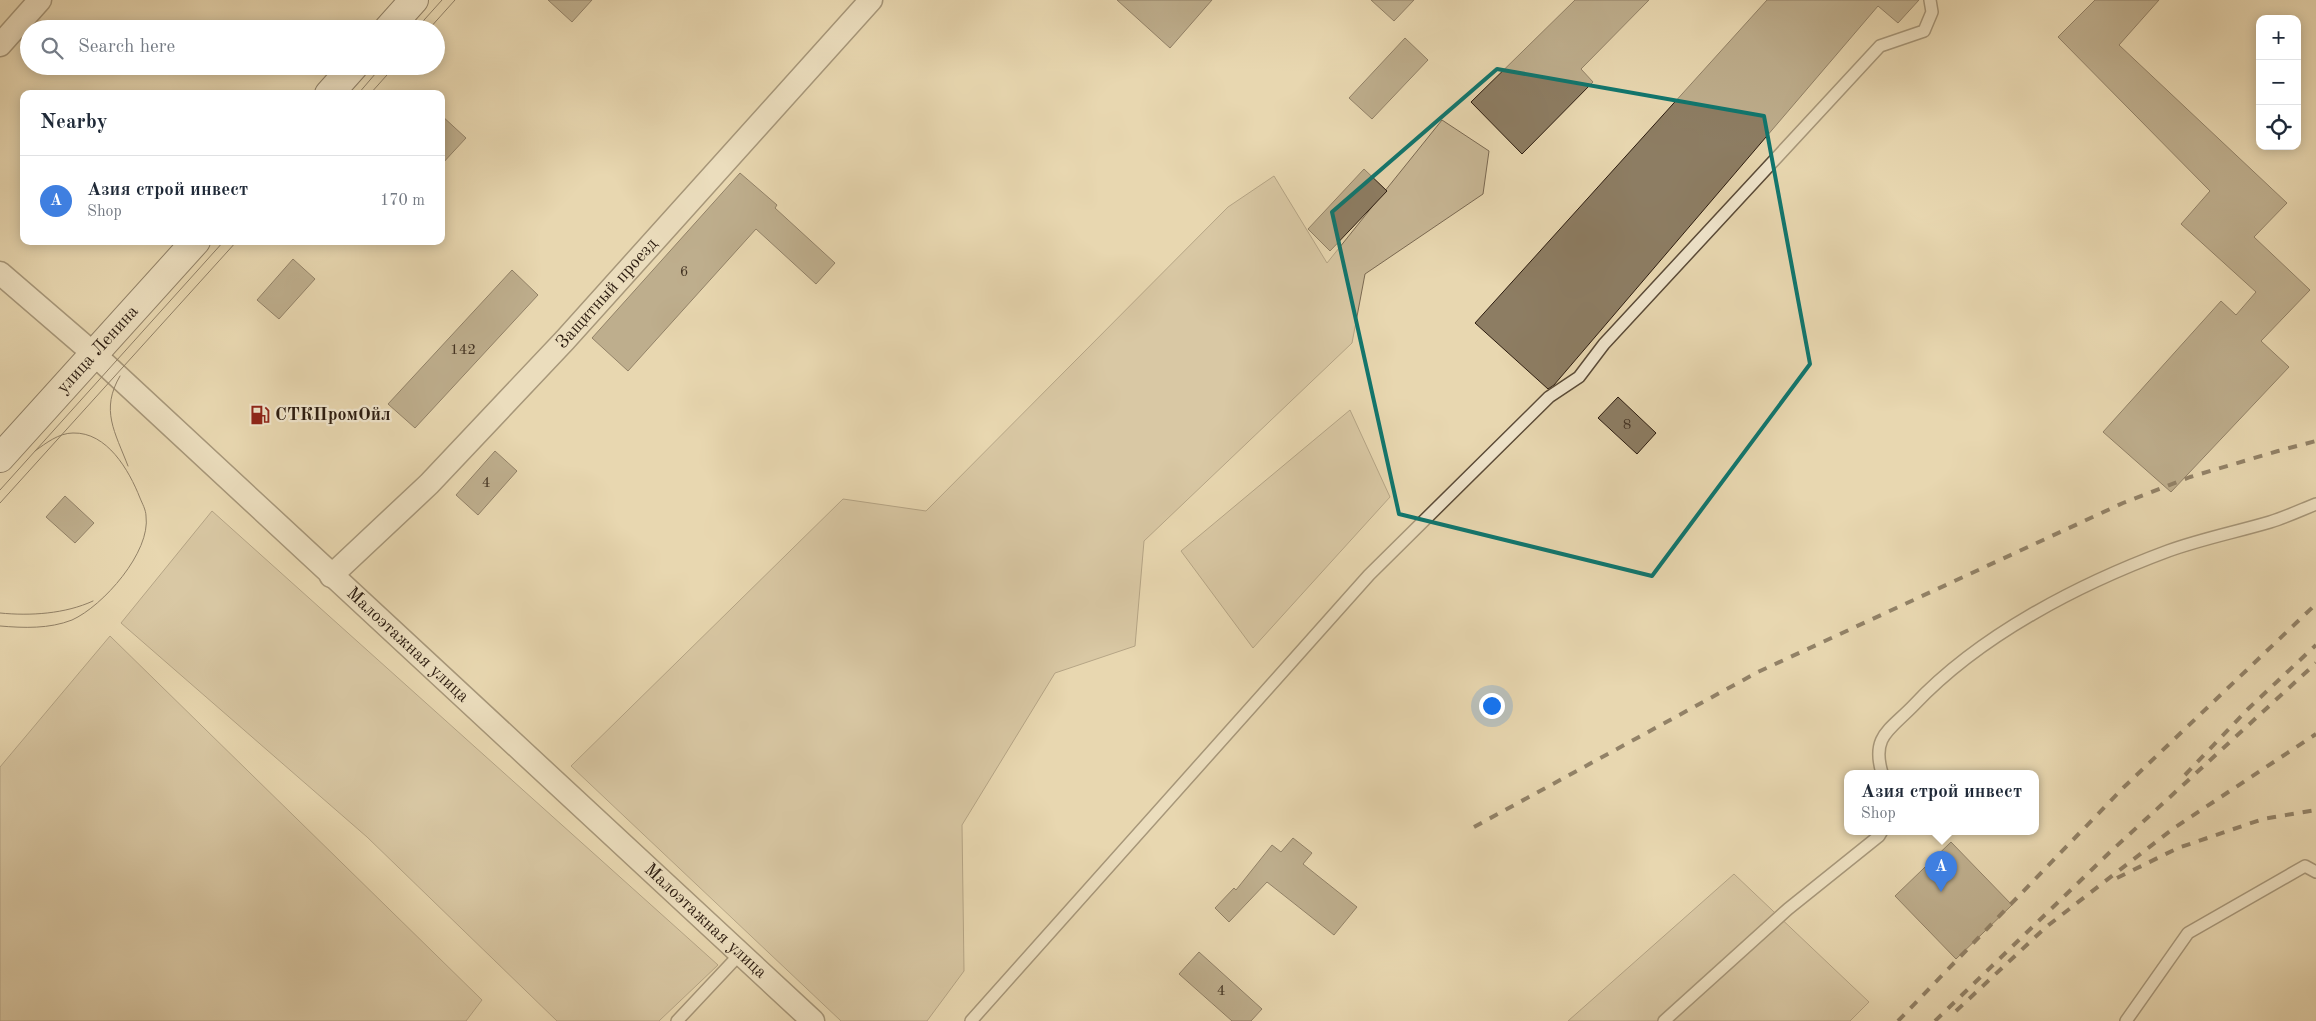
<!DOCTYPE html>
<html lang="en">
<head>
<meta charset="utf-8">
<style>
  :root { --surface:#fff; --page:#f6f6f7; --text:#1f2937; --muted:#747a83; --line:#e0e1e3; --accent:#8f2418 }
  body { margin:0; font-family:"Old Standard TT",serif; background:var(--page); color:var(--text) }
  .controls { position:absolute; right:15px; top:15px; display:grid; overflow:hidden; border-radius:10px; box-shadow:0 2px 12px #0003 }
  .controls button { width:45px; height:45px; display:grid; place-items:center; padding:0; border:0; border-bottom:1px solid var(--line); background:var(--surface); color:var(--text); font:25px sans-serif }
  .you { position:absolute; left:1491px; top:705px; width:18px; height:18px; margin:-12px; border:4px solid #fff; border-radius:50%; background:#1a73e8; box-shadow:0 0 0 8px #1a73e833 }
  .badge { display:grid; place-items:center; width:32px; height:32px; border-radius:50%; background:var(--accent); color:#fff; font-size:16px; font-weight:700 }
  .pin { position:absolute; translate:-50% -41px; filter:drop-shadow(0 1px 2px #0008) }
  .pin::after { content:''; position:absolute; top:26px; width:18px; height:15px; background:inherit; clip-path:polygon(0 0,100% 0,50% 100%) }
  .popup { position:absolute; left:1844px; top:770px; width:195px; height:65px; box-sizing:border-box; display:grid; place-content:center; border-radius:10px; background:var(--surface); filter:drop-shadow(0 1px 4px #0005); font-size:16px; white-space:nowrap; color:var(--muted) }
  .popup b { font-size:19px; color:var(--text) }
  .popup::after { content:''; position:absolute; left:50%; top:100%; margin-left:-10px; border:10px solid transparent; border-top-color:var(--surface) }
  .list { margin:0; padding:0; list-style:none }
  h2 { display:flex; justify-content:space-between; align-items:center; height:65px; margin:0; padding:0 20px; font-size:21px }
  h2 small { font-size:16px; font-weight:400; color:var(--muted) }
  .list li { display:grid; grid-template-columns:32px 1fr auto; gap:15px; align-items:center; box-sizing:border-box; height:90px; padding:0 20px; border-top:1px solid var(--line) }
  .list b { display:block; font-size:19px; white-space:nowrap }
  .list p { margin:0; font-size:16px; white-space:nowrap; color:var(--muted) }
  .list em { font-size:16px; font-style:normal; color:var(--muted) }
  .icon { flex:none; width:28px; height:28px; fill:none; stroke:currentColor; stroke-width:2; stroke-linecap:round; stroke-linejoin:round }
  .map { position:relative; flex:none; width:2316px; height:1021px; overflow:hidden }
  .search { position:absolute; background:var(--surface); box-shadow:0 2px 12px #0003; left:20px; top:20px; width:425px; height:55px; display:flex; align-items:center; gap:12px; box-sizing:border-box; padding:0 18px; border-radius:28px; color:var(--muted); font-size:19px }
  .panel { position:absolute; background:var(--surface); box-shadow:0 2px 12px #0003; left:20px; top:90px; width:425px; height:155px; border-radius:10px }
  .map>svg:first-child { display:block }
  .green { fill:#c8b795; stroke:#7a6952 }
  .building { fill:#8d7d63; stroke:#2b1b0f }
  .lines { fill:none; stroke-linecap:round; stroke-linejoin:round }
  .lane-casing { stroke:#5a4a37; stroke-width:14 }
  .street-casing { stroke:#5a4a37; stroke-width:25 }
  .secondary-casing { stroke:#2b1b0f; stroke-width:30 }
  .lane { stroke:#f0e5cc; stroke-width:11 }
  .street { stroke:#f0e5cc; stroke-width:22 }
  .secondary { stroke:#f0e5cc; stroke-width:28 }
  .tram { stroke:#2b1b0f; stroke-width:1 }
  .rail { stroke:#2b1b0f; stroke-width:4; stroke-dasharray:9 9; stroke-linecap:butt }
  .marked { fill:none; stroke:#0f766e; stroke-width:4; stroke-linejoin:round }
  .labels { text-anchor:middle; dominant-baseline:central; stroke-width:4.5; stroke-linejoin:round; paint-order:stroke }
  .number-label { font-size:15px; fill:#443424 }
  .street-label { font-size:18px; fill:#2b1b0f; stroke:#f0e5cc }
  .poi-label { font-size:18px; font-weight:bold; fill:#2b1b0f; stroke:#f0e5cc; text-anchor:start }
</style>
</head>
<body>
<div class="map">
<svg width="2316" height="1021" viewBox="0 0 2316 1021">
  <rect width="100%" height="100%" fill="#e8d7b0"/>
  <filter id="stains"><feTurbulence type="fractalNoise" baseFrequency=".004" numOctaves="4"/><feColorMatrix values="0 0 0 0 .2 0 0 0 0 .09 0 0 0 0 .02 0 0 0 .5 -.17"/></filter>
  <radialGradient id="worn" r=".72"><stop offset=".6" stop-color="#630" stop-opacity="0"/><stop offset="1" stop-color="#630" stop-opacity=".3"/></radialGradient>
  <path class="green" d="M 1442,120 L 1489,151 L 1483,194 L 1365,274 L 1352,343 L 1144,541 L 1135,646 L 1055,673 L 962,825 L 964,971 L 927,1021 L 841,1021 L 571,766 L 843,499 L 926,511 L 1228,207 L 1274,176 L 1327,263 Z
    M 1350,410 L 1390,497 L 1253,648 L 1181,551 Z
    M 212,511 L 718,965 L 659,1021 L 557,1021 L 367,837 L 121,623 Z
    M 110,636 L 482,1000 L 466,1021 L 0,1021 L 0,767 Z
    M 1734,874 L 1869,1002 L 1850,1021 L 1568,1021 Z"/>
  <path class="building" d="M 548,0 L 592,0 L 572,22 Z
    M 1117,0 L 1212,0 L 1170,48 Z
    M 1371,0 L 1414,0 L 1394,21 Z
    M 1575,0 L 1649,0 L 1581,69 L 1593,82 L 1522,154 L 1471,102 Z
    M 1767,0 L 1919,0 L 1898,23 L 1878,6 L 1554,385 L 1548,389 L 1475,323 Z
    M 2095,0 L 2159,0 L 2119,45 L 2287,203 L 2254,237 L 2310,290 L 2261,341 L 2289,367 L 2171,492 L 2103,432 L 2221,301 L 2236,315 L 2256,292 L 2181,224 L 2210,191 L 2058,37 Z
    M 1405,38 L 1428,60 L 1372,119 L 1349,98 Z
    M 441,115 L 466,138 L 441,165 Z
    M 1364,169 L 1387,191 L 1330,251 L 1308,229 Z
    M 740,173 L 777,205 L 775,208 L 835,263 L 816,284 L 756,229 L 628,371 L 592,338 Z
    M 293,259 L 315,279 L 279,319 L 257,300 Z
    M 512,270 L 538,295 L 415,428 L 388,404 Z
    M 1618,397 L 1656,433 L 1637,454 L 1598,418 Z
    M 495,451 L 517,471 L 478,515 L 456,495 Z
    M 65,496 L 94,523 L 75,543 L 46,517 Z
    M 1293,838 L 1312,853 L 1303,864 L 1357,907 L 1334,935 L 1267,882 L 1229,922 L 1215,908 L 1234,888 L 1236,890 L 1272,845 L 1281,852 Z
    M 1951,842 L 2012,905 L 1956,959 L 1895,896 Z
    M 1199,952 L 1262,1009 L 1251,1021 L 1232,1021 L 1179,974 Z"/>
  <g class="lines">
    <defs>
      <path id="lane" d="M 1882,773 C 1871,736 1890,730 1914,705 C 1980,635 2079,584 2168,551 C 2201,539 2236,532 2270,522 C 2286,517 2301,510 2316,504
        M 677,1021 L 740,954
        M 971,1021 L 1369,575 L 1549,397 L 1579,377 L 1604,344 L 1880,46 L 1924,31 L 1932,12 L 1930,0
        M 1664,1021 L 1788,909 L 1879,836 L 1882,831
        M 2126,1021 L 2188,933 L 2305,866 L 2316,872"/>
      <g id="street">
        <path d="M 0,45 L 40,0"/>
        <path id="s1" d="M 0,273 L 94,354 L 813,1021"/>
        <path id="s2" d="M 331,576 L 429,484 L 565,340 L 871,0"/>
      </g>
      <g id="secondary">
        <path d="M 388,29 L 414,0"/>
        <path d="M 329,94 L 354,66"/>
        <path id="s3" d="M 0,458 L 196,241"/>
      </g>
    </defs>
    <use href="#lane" class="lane-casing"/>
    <use href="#street" class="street-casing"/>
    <use href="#secondary" class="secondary-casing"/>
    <use href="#lane" class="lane"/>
    <use href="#street" class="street"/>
    <use href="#secondary" class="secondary"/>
    <path class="tram" d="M 416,29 L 442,0
      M 429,29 L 455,0
      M 358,94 L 382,66
      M 370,94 L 395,66
      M 120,376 C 100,410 115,432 128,466
      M 0,490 L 224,241
      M 0,503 L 237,241
      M 0,613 C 30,616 65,614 93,601
      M 0,626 C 24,628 49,629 72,620 C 103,606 151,552 146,516 C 146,510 142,503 140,498 C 129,470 107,432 73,433 C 59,433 46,443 35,451"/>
    <path class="rail" d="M 2185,775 L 2249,708 L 2316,645
      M 1474,827 L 1758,672 L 2123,503 L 2190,477 L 2278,451 L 2316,441
      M 2117,878 L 2178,848 L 2263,819 L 2316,810
      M 1956,1011 L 2046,927 L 2174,828 L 2316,734
      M 1898,1021 L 2124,787 L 2316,604
      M 1935,1021 L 2110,852 L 2316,663"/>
  </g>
  <path d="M0 0H2316V1021H0ZM 1497,69 L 1764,116 L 1810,364 L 1652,576 L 1399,514 L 1332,212 Z" fill="#e8d7b0" fill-opacity=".55" fill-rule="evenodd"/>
  <path class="marked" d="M 1497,69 L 1764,116 L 1810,364 L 1652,576 L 1399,514 L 1332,212 Z"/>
  <defs>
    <symbol id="fuel-bare" viewBox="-9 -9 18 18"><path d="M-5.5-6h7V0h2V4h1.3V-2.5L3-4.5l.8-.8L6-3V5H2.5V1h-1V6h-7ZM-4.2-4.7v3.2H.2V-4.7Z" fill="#8f2418" stroke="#f0e5cc" stroke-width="2.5" paint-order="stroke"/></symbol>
  </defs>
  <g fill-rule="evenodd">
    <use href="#fuel-bare" x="246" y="401" width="28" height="28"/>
  </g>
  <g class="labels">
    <g class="number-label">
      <text x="684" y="272">6</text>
      <text x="463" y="350">142</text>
      <text x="1627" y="425">8</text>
      <text x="486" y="483">4</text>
      <text x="1221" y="991">4</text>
    </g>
    <g class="street-label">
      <text stroke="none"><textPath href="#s2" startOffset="395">Защитный проезд</textPath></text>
      <text stroke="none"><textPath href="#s3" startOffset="146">улица Ленина</textPath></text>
      <text stroke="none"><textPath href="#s1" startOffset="552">Малоэтажная улица</textPath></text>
      <text stroke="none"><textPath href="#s1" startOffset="958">Малоэтажная улица</textPath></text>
    </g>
    <g class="poi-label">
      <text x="275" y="415">СТКПромОйл</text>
    </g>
  </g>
  <rect width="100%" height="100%" filter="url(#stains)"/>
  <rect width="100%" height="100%" fill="url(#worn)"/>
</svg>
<div class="controls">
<button>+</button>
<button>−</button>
<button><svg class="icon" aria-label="locate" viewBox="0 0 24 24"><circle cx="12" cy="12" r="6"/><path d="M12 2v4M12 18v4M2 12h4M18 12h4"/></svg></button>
</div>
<div class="you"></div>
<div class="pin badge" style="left:1941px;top:892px;background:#3f7fe0">A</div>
<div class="popup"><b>Азия строй инвест</b>Shop</div>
<div class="search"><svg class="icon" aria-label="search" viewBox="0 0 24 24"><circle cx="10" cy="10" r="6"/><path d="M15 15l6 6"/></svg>Search here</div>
<section class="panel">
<h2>Nearby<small></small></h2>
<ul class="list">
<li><span class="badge" style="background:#3f7fe0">A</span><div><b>Азия строй инвест</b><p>Shop</p></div><em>170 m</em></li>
</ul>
</section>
</div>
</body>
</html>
